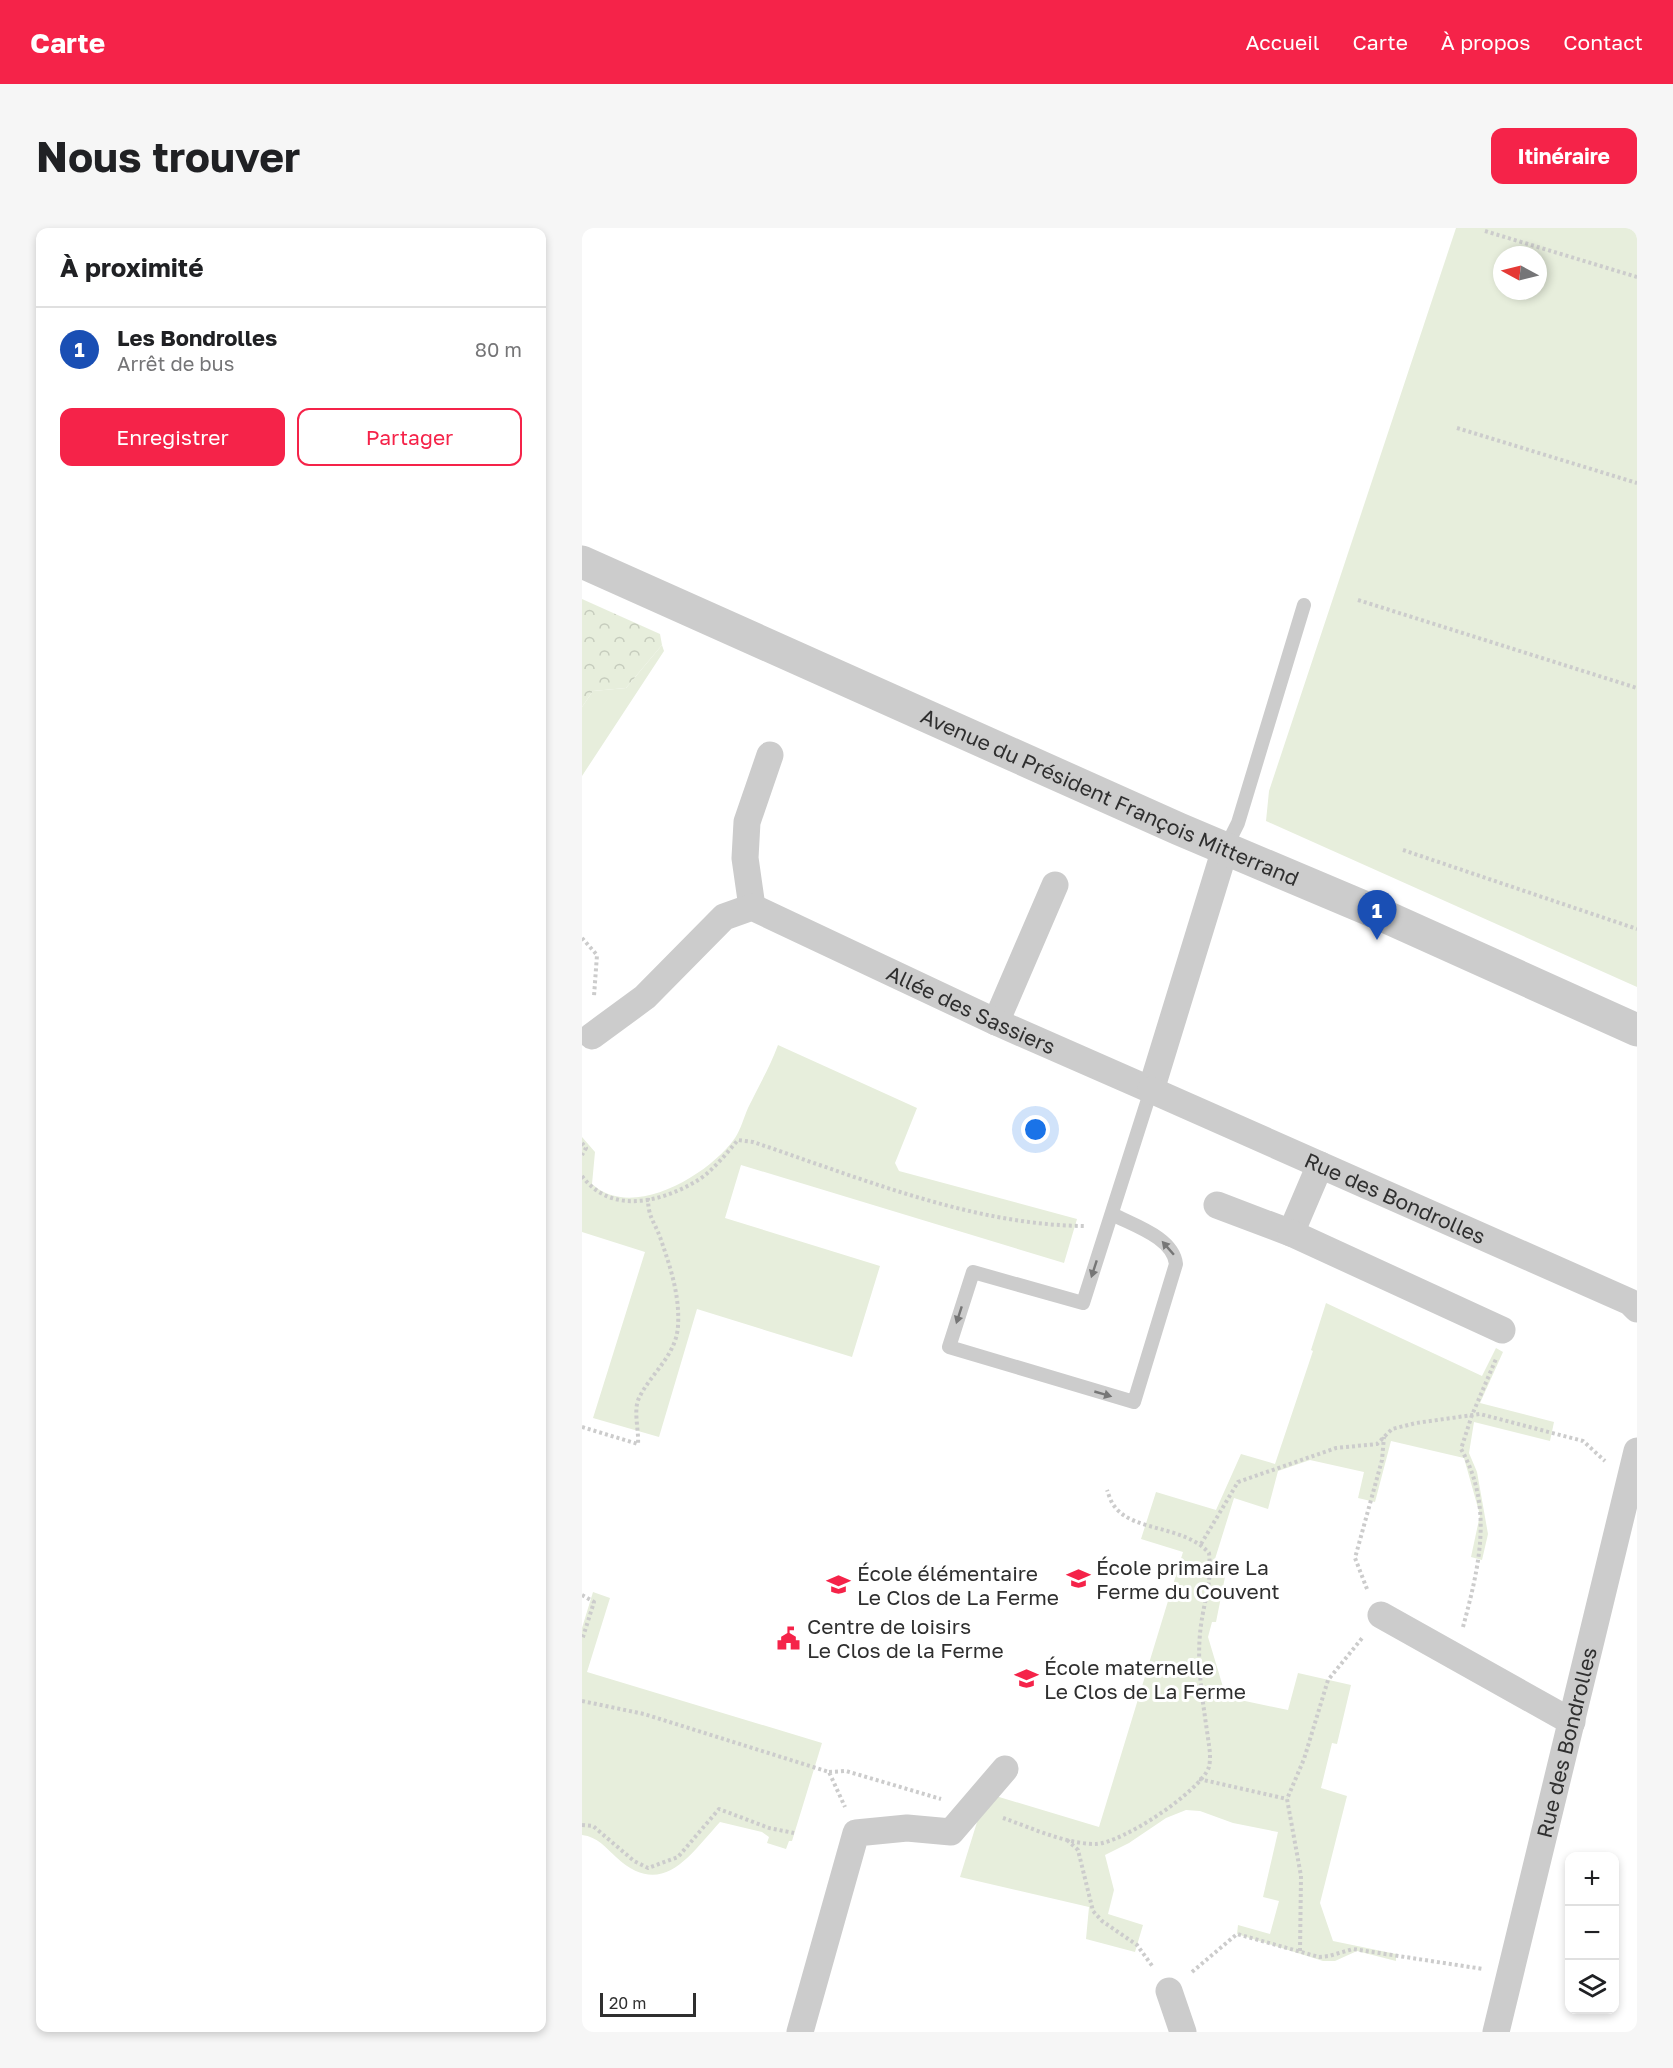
<!DOCTYPE html>
<html lang="fr">
<head>
<meta charset="utf-8">
<style>
  :root { --surface:#fff; --page:#f6f6f6; --text:#202124; --muted:#757577; --line:#e0e0e0; --accent:#f52349 }
  body { margin:0; font-family:"Golos Text",sans-serif; background:var(--page); color:var(--text) }
  .controls { position:absolute; right:18px; bottom:18px; display:grid; overflow:hidden; border-radius:12px; box-shadow:0 3px 9px #0003 }
  .controls button { width:54px; height:54px; display:grid; place-items:center; padding:0; border:0; border-bottom:2px solid var(--line); background:var(--surface); color:var(--text); font:30px sans-serif }
  .compass { position:absolute; left:911px; top:18px; width:54px; height:54px; border-radius:50%; background:var(--surface); box-shadow:0 3px 9px #0003; rotate:277deg }
  .scale { position:absolute; left:18px; bottom:15px; width:96px; box-sizing:border-box; padding-left:6px; border:3px solid #2f2f2f; border-top:0; font-size:16px; line-height:21px; white-space:nowrap; color:#2f2f2f; -webkit-text-stroke:4px #fff; paint-order:stroke }
  .you { position:absolute; left:454px; top:902px; width:21px; height:21px; margin:-15px; border:4px solid #fff; border-radius:50%; background:#1a73e8; box-shadow:0 0 0 9px #1a73e833 }
  .badge { display:grid; place-items:center; width:39px; height:39px; border-radius:50%; background:var(--accent); color:#fff; font-size:20px; font-weight:700 }
  .pin { position:absolute; translate:-50% -50px; filter:drop-shadow(0 2px 3px #0008) }
  .pin::after { content:''; position:absolute; top:32px; width:21px; height:18px; background:inherit; clip-path:polygon(0 0,100% 0,50% 100%) }
  .list { margin:0; padding:0; list-style:none }
  h2 { display:flex; justify-content:space-between; align-items:center; height:78px; margin:0; padding:0 24px; font-size:26px }
  h2 small { font-size:20px; font-weight:400; color:var(--muted) }
  .list li { display:grid; grid-template-columns:39px 1fr auto; gap:18px; align-items:center; box-sizing:border-box; height:84px; padding:0 24px; border-top:2px solid var(--line) }
  .list b { display:block; font-size:22px; white-space:nowrap }
  .list p { margin:0; font-size:20px; white-space:nowrap; color:var(--muted) }
  .list em { font-size:20px; font-style:normal; color:var(--muted) }
  .actions { display:flex; gap:12px; padding:18px 24px }
  .actions a { flex:1; padding:14px 0; border:2px solid var(--accent); border-radius:12px; text-align:center; font-size:21px; color:var(--accent) }
  .actions .main { background:var(--accent); color:#fff }
  .icon { flex:none; width:33px; height:33px; fill:none; stroke:currentColor; stroke-width:2; stroke-linecap:round; stroke-linejoin:round }
  .map { position:relative; flex:none; width:1055px; height:1804px; overflow:hidden; border-radius:12px }
  header { display:flex; align-items:center; gap:36px; box-sizing:border-box; height:84px; padding:0 30px; background:var(--accent); color:#fff }
  header strong { font-size:28px }
  nav { display:flex; gap:33px; margin-inline-start:auto; font-size:21px }
  .intro { display:flex; align-items:center; justify-content:space-between; box-sizing:border-box; height:144px; padding:0 36px }
  h1 { margin:0; font-size:42px }
  .button { padding:15px 27px; border-radius:12px; background:var(--accent); color:#fff; font-size:21px; font-weight:700 }
  main { display:flex; gap:36px; padding:0 36px }
  aside { flex:1; background:var(--surface); border-radius:12px; box-shadow:0 3px 9px #0003 }
  .map>svg:first-child { display:block }
  .green { fill:#e7eedc; fill-rule:evenodd }
  .forest { fill:url(#forest-crowns) }
  .lines { fill:none; stroke-linecap:round; stroke-linejoin:round }
  .path { stroke:#ccc; stroke-width:4; stroke-dasharray:3 3; stroke-linecap:butt }
  .service { stroke:#ccc; stroke-width:14 }
  .minor { stroke:#ccc; stroke-width:27 }
  .tertiary { stroke:#ccc; stroke-width:33 }
  .oneway { fill:#767676 }
  .labels { text-anchor:middle; dominant-baseline:central; stroke-width:6; stroke-linejoin:round; paint-order:stroke }
  .street-label { font-size:21px; fill:#2f2f2f; stroke:#fff }
  .poi-label { font-size:21px; fill:#2f2f2f; stroke:#fff; text-anchor:start }
</style>
</head>
<body>
<header>
<strong>Carte</strong>
<nav><a>Accueil</a><a>Carte</a><a>À propos</a><a>Contact</a></nav>
</header>
<div class="intro"><h1>Nous trouver</h1><a class="button">Itinéraire</a></div>
<main>
<aside>
<h2>À proximité<small></small></h2>
<ul class="list">
<li><span class="badge" style="background:#1a4fb4">1</span><div><b>Les Bondrolles</b><p>Arrêt de bus</p></div><em>80 m</em></li>
</ul>
<div class="actions"><a class="main">Enregistrer</a><a>Partager</a></div>
</aside>
<div class="map">
<svg width="1055" height="1804" viewBox="0 0 1055 1804">
  <defs>
    <pattern id="forest-crowns" width="20" height="18" patternUnits="userSpaceOnUse" patternTransform="scale(1.5)"><rect width="20" height="18" fill="#e7eedc"/><path d="M2 6a3 3 0 1 1 6 0M12 15a3 3 0 1 1 6 0" fill="none" stroke="#c6ccbd"/></pattern>
  </defs>
  <rect width="100%" height="100%" fill="#fff"/>
  <path class="green" d="M 874,0 L 1055,0 L 1055,759 L 684,593 L 687,563 ZM 920,27 L 956,27 L 956,63 L 920,63 Z
    M 80,417 L 82,423 L 0,548 L 0,479 L 11,463 L 44,460 Z
    M 196,817 L 335,880 L 313,935 L 317,943 L 495,991 L 482,1035 L 159,937 L 143,990 L 298,1038 L 270,1129 L 115,1081 L 77,1209 L 11,1190 L 63,1024 L 0,1004 L 0,909 L 13,924 L 10,956 C 50,993 127,947 153,910 C 159,901 162,889 166,880 C 176,859 188,839 196,817 Z
    M 744,1075 L 900,1148 L 914,1120 L 921,1124 L 898,1175 L 972,1194 L 968,1213 L 892,1194 L 887,1225 L 895,1244 L 906,1306 L 900,1332 L 889,1329 L 898,1287 L 882,1230 L 809,1213 L 793,1274 L 776,1270 L 782,1244 L 728,1232 L 696,1243 L 686,1281 L 652,1270 L 633,1331 L 646,1334 L 634,1394 L 630,1394 L 626,1409 L 644,1469 L 706,1482 L 716,1445 L 769,1457 L 755,1516 L 750,1515 L 739,1560 L 765,1568 L 738,1675 L 751,1713 L 814,1726 L 814,1733 L 775,1723 L 753,1733 L 741,1733 L 655,1706 L 656,1697 L 688,1706 L 697,1673 L 681,1669 L 696,1604 L 651,1595 L 618,1583 L 604,1582 L 584,1590 L 547,1615 L 523,1627 L 532,1662 L 526,1686 L 561,1697 L 553,1724 L 504,1711 L 507,1679 L 378,1649 L 404,1565 L 517,1599 L 601,1324 L 559,1311 L 574,1264 L 634,1282 L 659,1226 L 693,1236 L 731,1123 L 729,1122 Z
    M 11,1364 L 28,1370 L 5,1444 L 240,1515 L 210,1613 L 207,1613 L 204,1621 L 185,1615 L 187,1609 L 180,1604 L 138,1594 C 107,1628 80,1672 34,1629 C 23,1619 16,1609 0,1607 L 0,1400 Z"/>
  <path class="forest" d="M 0,371 L 78,406 L 80,417 L 44,460 L 11,463 L 0,479 Z"/>
  <g class="lines">
    <path class="path" d="M 903,3 L 1055,49
      M 875,200 L 1055,255
      M 776,372 L 1055,460
      M 821,622 L 1055,701
      M 0,710 L 15,727 L 12,768
      M 0,915 L 4,920 L 0,927
      M 0,948 C 28,986 76,975 113,954 C 130,944 143,927 156,912 L 171,914 C 276,949 390,997 502,998
      M 0,1199 L 56,1216 C 57,1202 51,1182 57,1170 C 69,1145 94,1128 96,1098 C 98,1067 88,1038 78,1009 C 72,993 66,989 66,970
      M 619,1316 L 656,1254 L 754,1220 L 795,1216 L 810,1201 L 834,1195 L 898,1186 L 1001,1213 L 1023,1233
      M 785,1361 L 773,1330 L 800,1232 L 802,1209
      M 0,1367 L 12,1374 L 0,1412
      M 881,1399 C 897,1339 912,1279 879,1221 L 890,1187 L 914,1131
      M 0,1473 L 62,1486 L 247,1544 L 263,1579
      M 247,1544 L 264,1543 L 359,1571
      M 617,1551 L 705,1571
      M 421,1590 C 450,1600 483,1616 514,1616 C 540,1615 618,1564 627,1539 C 628,1535 628,1530 628,1525 C 623,1484 613,1439 619,1397 C 623,1368 630,1356 627,1325 C 602,1297 552,1304 533,1279 C 529,1275 527,1267 525,1262
      M 0,1597 L 11,1598 L 52,1633 L 66,1640 L 96,1629 L 137,1581 L 187,1600 L 212,1605
      M 485,1612 L 496,1622 L 511,1683 L 520,1693 L 555,1717 L 571,1739
      M 718,1723 L 719,1648 L 705,1571 L 722,1531 L 746,1452 L 781,1409
      M 610,1744 L 655,1706 L 737,1729 L 747,1728 L 771,1721 L 901,1741"/>
    <path class="service" d="M 643,621 L 656,595 L 722,377
      M 530,986 C 550,997 591,1009 594,1036 L 552,1174 L 367,1119 L 391,1044 L 501,1075 L 569,862"/>
    <g class="minor">
      <path d="M 170,679 L 163,630 L 165,594 L 188,527"/>
      <path d="M 414,794 L 473,657"/>
      <path id="s1" d="M 10,808 L 63,769 L 142,689 L 170,679 L 414,794 L 569,862 L 643,621"/>
      <path id="s2" d="M 569,862 L 1048,1074 L 1055,1081"/>
      <path d="M 635,977 L 709,1005 L 738,937"/>
      <path d="M 709,1005 L 920,1102"/>
      <path d="M 799,1387 L 990,1494"/>
      <path d="M 587,1763 L 601,1804"/>
      <path d="M 218,1804 L 274,1605 L 325,1600 L 369,1604 L 423,1541"/>
      <path id="s3" d="M 914,1804 L 1055,1223"/>
    </g>
    <path class="tertiary" id="s4" d="M 0,334 L 597,601 L 791,683 L 1055,802"/>
  </g>
  <defs><path id="oneway-solid" d="M-6-.8H1V-3.2L6.5 0L1 3.2V.8H-6Z" transform="scale(1.5)"/></defs>
  <g class="oneway">
    <use href="#oneway-solid" transform="translate(586 1020) rotate(-131)"/>
    <use href="#oneway-solid" transform="translate(512 1041) rotate(108)"/>
    <use href="#oneway-solid" transform="translate(377 1087) rotate(108)"/>
    <use href="#oneway-solid" transform="translate(521 1166) rotate(16)"/>
  </g>
  <defs>
    <symbol id="school-bare" viewBox="-9 -9 18 18"><path d="M0-5L7-2L0 1L-7-2ZM-4 1L0 2.5L4 1V4Q0 6-4 4Z" fill="#f52349" stroke="#fff" stroke-width="2.5" paint-order="stroke"/></symbol>
    <symbol id="civic-bare" viewBox="-9 -9 18 18"><path d="M-.6-6.5H3V-4.5H.6V-3L4-1V1h2V6H-6V1h2V-1L-.6-3ZM-1.2 2.5V6h2.4V2.5Z" fill="#f52349" stroke="#fff" stroke-width="2.5" paint-order="stroke"/></symbol>
  </defs>
  <g fill-rule="evenodd">
    <use href="#school-bare" x="480" y="1334" width="33" height="33"/>
    <use href="#school-bare" x="240" y="1340" width="33" height="33"/>
    <use href="#civic-bare" x="190" y="1394" width="33" height="33"/>
    <use href="#school-bare" x="428" y="1434" width="33" height="33"/>
  </g>
  <g class="labels">
    <g class="street-label">
      <text stroke="none"><textPath href="#s4" startOffset="578">Avenue du Président François Mitterrand</textPath></text>
      <text stroke="none"><textPath href="#s1" startOffset="450">Allée des Sassiers</textPath></text>
      <text stroke="none"><textPath href="#s2" startOffset="267">Rue des Bondrolles</textPath></text>
      <text stroke="none"><textPath href="#s3" startOffset="298">Rue des Bondrolles</textPath></text>
    </g>
    <g class="poi-label">
      <text x="514" y="1339">École primaire La<tspan x="514" dy="24">Ferme du Couvent</tspan></text>
      <text x="275" y="1345">École élémentaire<tspan x="275" dy="24">Le Clos de La Ferme</tspan></text>
      <text x="225" y="1398">Centre de loisirs<tspan x="225" dy="24">Le Clos de la Ferme</tspan></text>
      <text x="462" y="1439">École maternelle<tspan x="462" dy="24">Le Clos de La Ferme</tspan></text>
    </g>
  </g>
</svg>
<div class="controls">
<button>+</button>
<button>−</button>
<button><svg class="icon" aria-label="layers" viewBox="0 0 24 24"><path d="M12 4l9 5-9 5-9-5zM3 14l9 5 9-5"/></svg></button>
</div>
<svg class="compass" viewBox="-18 -18 36 36"><path d="M0-13l5 13h-10z" fill="#e53935"/><path d="M0 13l5-13h-10z" fill="#757577"/></svg>
<div class="scale">20 m</div>
<div class="you"></div>
<div class="pin badge" style="left:795px;top:712px;background:#1a4fb4">1</div>
</div>
</main>
</body>
</html>
